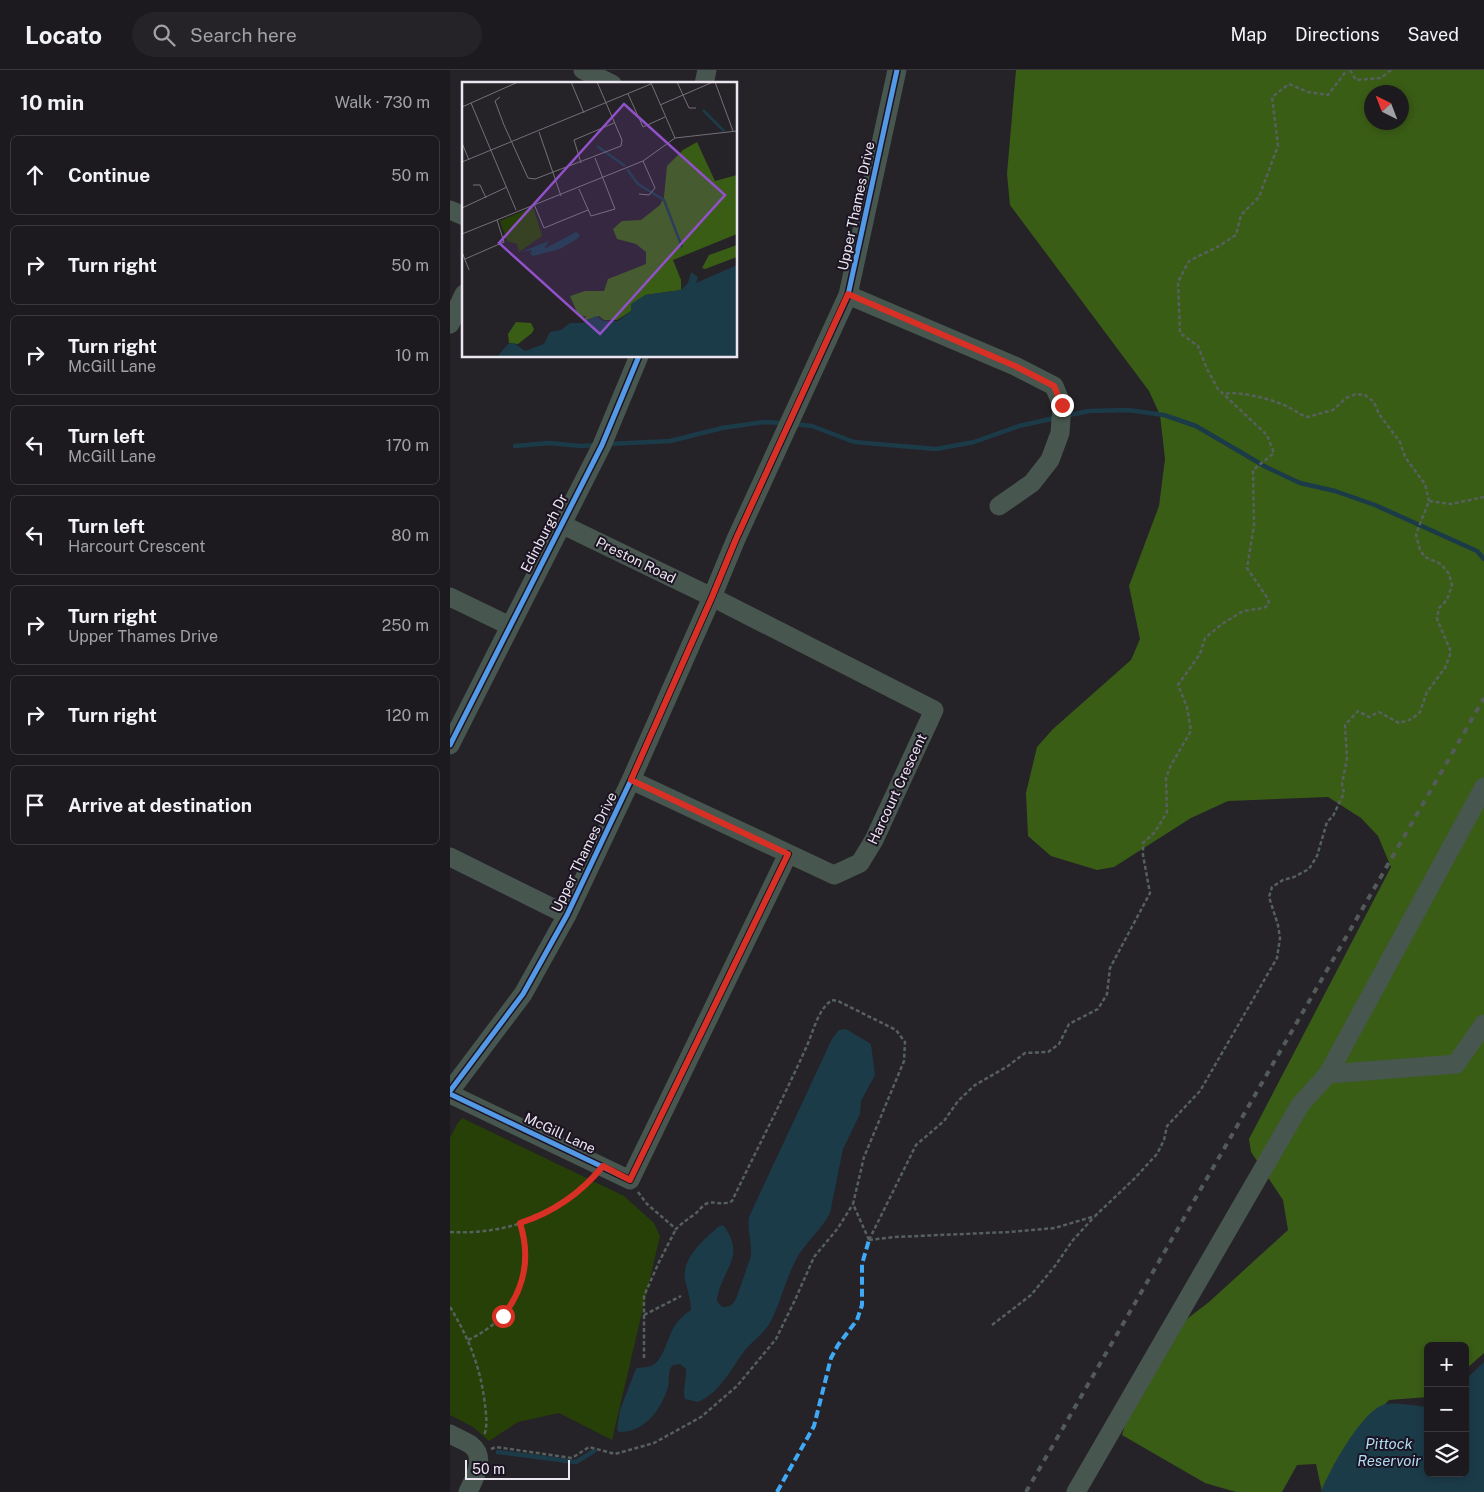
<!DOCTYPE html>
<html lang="en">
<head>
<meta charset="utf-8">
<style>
  :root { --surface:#1c1a1e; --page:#252327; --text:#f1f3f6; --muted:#a0a1a4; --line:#3a383c }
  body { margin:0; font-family:"Public Sans",sans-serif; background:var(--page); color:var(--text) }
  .controls { position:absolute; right:15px; bottom:15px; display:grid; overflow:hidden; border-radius:8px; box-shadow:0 2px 8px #0003 }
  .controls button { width:45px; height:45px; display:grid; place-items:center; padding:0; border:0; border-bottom:1px solid var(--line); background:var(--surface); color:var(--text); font:25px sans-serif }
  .compass { position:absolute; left:914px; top:15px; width:45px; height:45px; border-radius:50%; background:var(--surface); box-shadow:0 2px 8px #0003; rotate:318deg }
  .scale { position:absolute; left:15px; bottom:12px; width:105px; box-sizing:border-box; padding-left:5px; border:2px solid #ebe6f0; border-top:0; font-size:14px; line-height:18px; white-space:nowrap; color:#ebe6f0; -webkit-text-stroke:4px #1c1422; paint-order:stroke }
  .stop { position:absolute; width:15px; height:15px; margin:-11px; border:4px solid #d93025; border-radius:50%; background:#fff }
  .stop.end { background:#d93025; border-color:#fff; box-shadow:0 1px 5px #0008 }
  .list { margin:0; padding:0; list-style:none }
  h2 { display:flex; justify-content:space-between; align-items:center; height:65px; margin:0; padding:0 20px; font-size:21px }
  h2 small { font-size:16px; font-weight:400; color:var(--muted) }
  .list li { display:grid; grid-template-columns:32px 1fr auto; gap:15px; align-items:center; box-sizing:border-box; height:80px; margin:0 10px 10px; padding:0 10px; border:1px solid var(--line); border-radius:8px }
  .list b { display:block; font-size:19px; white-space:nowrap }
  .list p { margin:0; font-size:16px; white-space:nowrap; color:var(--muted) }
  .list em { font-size:16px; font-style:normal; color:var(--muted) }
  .icon { flex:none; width:28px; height:28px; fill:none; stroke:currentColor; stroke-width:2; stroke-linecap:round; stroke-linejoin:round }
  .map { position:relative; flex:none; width:1034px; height:1422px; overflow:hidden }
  header { display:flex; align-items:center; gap:30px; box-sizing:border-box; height:70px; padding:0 25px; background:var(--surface); border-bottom:1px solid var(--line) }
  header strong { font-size:24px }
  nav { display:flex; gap:28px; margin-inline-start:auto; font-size:18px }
  .search { width:350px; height:45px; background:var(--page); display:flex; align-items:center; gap:12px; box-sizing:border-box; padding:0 18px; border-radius:28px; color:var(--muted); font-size:19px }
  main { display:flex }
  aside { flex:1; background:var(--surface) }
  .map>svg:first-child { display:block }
  .green { fill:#264007 }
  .forest { fill:#3a5d16; fill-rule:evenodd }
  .water { fill:#1c3b49 }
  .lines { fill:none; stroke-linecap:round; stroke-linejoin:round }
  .stream { stroke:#1c3b49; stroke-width:4.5 }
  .path { stroke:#56605d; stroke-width:2.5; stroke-dasharray:4 2.5; stroke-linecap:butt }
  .minor { stroke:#47564e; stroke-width:19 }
  .rail { stroke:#535b59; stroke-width:4; stroke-dasharray:6 6; stroke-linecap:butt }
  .quiet { stroke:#3fa9f5; stroke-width:4; stroke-dasharray:8 4; stroke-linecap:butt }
  .cycleway-casing { stroke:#1c1422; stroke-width:8 }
  .cycleway { stroke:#5399e6; stroke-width:5 }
  .route { stroke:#d93025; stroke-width:6 }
  .labels { text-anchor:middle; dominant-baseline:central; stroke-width:4; stroke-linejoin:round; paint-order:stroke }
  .street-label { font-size:14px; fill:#ebe6f0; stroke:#1c1422 }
  .water-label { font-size:15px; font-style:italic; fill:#aedef6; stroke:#1c1422 }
  .inset-river { fill:none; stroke:#1c3b49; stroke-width:2.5 }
  .inset-road { fill:none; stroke:#747078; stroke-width:1 }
  .view { fill:#9151c9; fill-opacity:0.15; stroke:#9151c9; stroke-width:2.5 }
  .inset-edge { fill:none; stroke:#ebe6f0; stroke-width:2.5 }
</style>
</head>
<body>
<header>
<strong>Locato</strong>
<div class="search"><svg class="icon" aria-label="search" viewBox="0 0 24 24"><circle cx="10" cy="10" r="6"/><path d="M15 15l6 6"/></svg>Search here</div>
<nav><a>Map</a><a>Directions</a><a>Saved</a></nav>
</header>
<main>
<aside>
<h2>10 min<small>Walk · 730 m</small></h2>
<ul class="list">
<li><svg class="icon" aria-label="ahead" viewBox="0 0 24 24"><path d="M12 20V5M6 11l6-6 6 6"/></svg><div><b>Continue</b></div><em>50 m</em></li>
<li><svg class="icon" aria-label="right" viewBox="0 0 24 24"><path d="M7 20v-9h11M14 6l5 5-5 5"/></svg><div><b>Turn right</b></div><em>50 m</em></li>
<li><svg class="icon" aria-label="right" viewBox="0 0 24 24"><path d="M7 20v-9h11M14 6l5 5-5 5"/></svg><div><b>Turn right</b><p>McGill Lane</p></div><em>10 m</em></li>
<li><svg class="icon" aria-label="left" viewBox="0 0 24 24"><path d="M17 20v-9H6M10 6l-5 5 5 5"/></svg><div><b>Turn left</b><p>McGill Lane</p></div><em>170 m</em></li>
<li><svg class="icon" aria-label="left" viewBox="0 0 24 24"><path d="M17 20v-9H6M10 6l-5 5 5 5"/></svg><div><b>Turn left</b><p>Harcourt Crescent</p></div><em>80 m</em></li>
<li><svg class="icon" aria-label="right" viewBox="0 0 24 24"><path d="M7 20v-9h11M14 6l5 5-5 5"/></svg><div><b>Turn right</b><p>Upper Thames Drive</p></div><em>250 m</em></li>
<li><svg class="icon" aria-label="right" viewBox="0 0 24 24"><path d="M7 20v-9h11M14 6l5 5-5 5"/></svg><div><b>Turn right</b></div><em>120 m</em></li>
<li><svg class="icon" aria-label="arrive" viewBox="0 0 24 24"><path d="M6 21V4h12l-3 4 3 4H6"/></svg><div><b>Arrive at destination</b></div></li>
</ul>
</aside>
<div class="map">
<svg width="1034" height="1422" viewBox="0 0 1034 1422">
  <rect width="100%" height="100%" fill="#252228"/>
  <path class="green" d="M 12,1048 L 174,1126 L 204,1153 L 210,1166 L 162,1370 L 109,1343 L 68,1352 L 39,1371 L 23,1357 L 0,1345 L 0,1068 L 7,1054 Z"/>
  <path class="forest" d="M 566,0 L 1034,0 L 1034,1283 L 1015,1300 L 1015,1276 L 978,1276 L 978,1327 L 939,1330 L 919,1351 L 872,1422 L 866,1394 L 847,1395 L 832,1422 L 786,1422 L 755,1413 L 672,1365 L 680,1339 L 729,1255 L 759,1232 L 838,1160 L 833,1130 L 801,1082 L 799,1069 L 941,797 L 928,766 L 911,748 L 878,727 L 778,731 L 741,748 L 664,797 L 647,800 L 601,786 L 578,766 L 576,723 L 587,677 L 603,659 L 681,590 L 690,569 L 679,516 L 709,436 L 715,389 L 710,345 L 699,321 L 560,135 L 557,104 ZM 922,22 L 952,22 L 952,52 L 922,52 Z"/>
  <path class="water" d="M 396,959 L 421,974 L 425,1005 L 411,1031 L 410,1044 L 393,1079 L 380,1143 C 372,1159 357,1171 348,1186 C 337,1205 332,1227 323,1247 C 317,1261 306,1268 296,1279 C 281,1298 271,1322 248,1332 L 235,1329 C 232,1319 237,1309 236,1299 L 230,1294 L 223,1295 C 217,1301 220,1309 218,1317 C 211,1340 194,1363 169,1362 L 167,1359 L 170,1340 L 185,1301 L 187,1298 C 192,1297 198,1298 203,1295 C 213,1290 218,1267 224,1257 C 228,1250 235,1244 241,1240 C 241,1229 237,1220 235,1209 C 232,1187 254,1170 268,1157 L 273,1155 C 298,1187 270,1200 267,1231 L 272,1237 C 279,1237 282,1236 286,1229 L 301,1186 C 302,1172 297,1160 299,1147 L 382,969 L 389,960 Z
    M 1034,1292 L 1034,1422 L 871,1422 C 879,1401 913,1338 936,1334 C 945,1332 967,1336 978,1337 L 978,1403 L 1015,1403 L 1015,1310 Z"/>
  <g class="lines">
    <path class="stream" d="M 615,346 L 639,341 L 678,340 L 714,345 L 746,356 L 816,397 L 850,413 L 885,421 L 925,435 L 1027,481 L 1034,489
      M 343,354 L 362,356 L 404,372 L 486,379 L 524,372 L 569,356 L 605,348
      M 158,374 L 220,371 L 272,358 L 314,352 L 333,353
      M 65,376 L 99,373 L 131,376 L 145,375
      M 48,1382 L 126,1392 L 144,1381"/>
    <path class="path" d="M 900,0 L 906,10 L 931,8 L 941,0
      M 776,324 C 788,320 829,331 840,338 C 846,341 851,345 857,347 L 883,340 L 896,328 L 906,324 L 915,325 L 924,332 L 929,344 L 950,372 L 955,387 L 975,414 L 979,431
      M 188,1122 L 197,1134 L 226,1159 C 232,1153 238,1149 245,1144 C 249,1141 252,1135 258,1133 C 266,1131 272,1136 282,1131 C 306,1081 332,1031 355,980 C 363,964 367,940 382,930 L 388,931 L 446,960 L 455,972 L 454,991 L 414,1087 L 403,1134 L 419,1170
      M 0,1162 C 50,1165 107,1148 142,1109
      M 419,1170 L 466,1075 L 494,1051 L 508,1031 L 525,1015 L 558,996 L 575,983 L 598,982 L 609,974 L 619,954 L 648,939 L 657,924 L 660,898 L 700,823 L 693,785 L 693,773 L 705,762 L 717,742 L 716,708 L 721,695 L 741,661 L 737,637 L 728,615 L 750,584 L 755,568 L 772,554 L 793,541 L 814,538 L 819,534 L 818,529 L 797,498 L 804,455 L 803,400 L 824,383 L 817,365 L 768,319 L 757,299 L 748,276 L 730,263 L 728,212 L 739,191 L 769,176 L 786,165 L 791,145 L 809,127 L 828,76 L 822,27 L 839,14 L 858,22 L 878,25 L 897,0
      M 419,1170 L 445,1167 L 559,1162 L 605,1158 L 645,1146 L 684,1109 L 707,1084 L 714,1070 L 717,1056 L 750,1021 L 827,888 L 830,868 L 828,855 L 819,827 L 822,817 L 833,810 L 844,807 L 859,799 L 867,786 L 877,752 L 883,746 L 894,723 L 892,714 L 897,688 L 895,655 L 908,641 L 919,647 L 929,642 L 949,653 L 962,649 L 970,642 L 977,622 L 995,598 L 1001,582 L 987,549 L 989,538 L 997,530 L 1002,515 L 999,504 L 991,494 L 975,487 L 970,480 L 966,464 L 979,431 L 1001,434 L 1034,427
      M 0,1237 C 19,1268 31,1299 35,1335 C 36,1344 38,1357 34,1365
      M 194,1245 L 231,1226
      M 542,1255 L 581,1225 L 605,1196 L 623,1170 L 644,1147
      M 18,1270 C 67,1247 86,1204 71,1153
      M 194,1288 L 194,1226 L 209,1192 L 226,1159
      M 41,1379 L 46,1377 L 122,1388 L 139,1377 L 165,1384 L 204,1373 L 251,1347 L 287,1316 L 326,1269 L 345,1230 L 364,1187 L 388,1158 L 403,1134"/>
    <path class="minor" d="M 133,0 L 162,14
      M 254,14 L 257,0
      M 0,140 L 14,146
      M 398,225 L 565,296 L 604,316 L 612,335 L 610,363 L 600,390 L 582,413 L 549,436
      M 0,254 L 14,224
      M 111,454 L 262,527 L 484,640 L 424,770 L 410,793 L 384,805 L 181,710
      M 0,527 L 60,556
      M 0,675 L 152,375 L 189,286
      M 0,787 L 117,845
      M 878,1004 L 1006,994 L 1034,954
      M 0,1021 L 73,924 L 117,845 L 181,710 L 262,527 L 286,469 L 398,225 L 447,0
      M 0,1024 L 180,1110 L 338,784
      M 0,1364 C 7,1368 15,1371 21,1375 C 37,1387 24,1409 18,1422
      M 626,1422 L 850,1035 L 878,1004 L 1034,717"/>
    <path class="rail" d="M 576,1422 L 1034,628"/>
    <path class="quiet" d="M 327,1422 L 364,1356 L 381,1288 L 388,1275 L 407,1250 L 412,1235 L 412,1194 L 419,1170"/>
    <defs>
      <path id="cycleway" d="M 0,675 L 152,375 L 189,286
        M 0,1021 L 73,924 L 117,845 L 181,710 L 262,527 L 286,469 L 398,225 L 447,0
        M 0,1024 L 180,1110 L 338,784"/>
    </defs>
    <use href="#cycleway" class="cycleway-casing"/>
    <use href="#cycleway" class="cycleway"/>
  </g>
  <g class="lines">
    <path class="route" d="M 53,1246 C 75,1218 81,1188 70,1153 C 104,1142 131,1123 153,1096 L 180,1110 L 338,784 L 181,710 L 262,527 L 286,469 L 398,224 L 565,296 L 604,316 L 612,335"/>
  </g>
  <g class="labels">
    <g class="street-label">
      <text transform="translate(406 136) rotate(-78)">Upper Thames Drive</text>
      <text transform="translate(94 463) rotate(-63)">Edinburgh Dr</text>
      <text transform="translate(186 490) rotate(26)">Preston Road</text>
      <text transform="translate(447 719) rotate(-65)">Harcourt Crescent</text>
      <text transform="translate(134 782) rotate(-64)">Upper Thames Drive</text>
      <text transform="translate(110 1063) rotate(25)">McGill Lane</text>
    </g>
    <g class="water-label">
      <text x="939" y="1373">Pittock<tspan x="939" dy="17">Reservoir</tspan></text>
    </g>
  </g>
  <g transform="translate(12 12)">
    <rect width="275" height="275" fill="#252228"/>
    <path d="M 71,125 L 80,154 L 57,170 L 55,162 L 45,159 L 38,139 Z" fill="#264007"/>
    <path d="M 235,60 L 253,99 L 275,93 L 275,152 L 211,178 L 219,198 L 219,208 L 183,213 L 169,229 L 155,238 L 142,238 L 137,234 L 121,239 L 124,234 L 117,235 L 108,214 L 123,209 L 142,209 L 146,197 L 184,182 L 184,170 L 174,162 L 155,157 L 151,147 L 160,139 L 179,138 L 198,123 L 202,115 L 205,84 L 221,68 ZM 275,163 L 275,175 L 243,187 L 240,186 L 247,173 ZM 54,240 L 69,241 L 72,247 L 70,251 L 56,262 L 47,261 L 46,252 Z" fill="#3a5d16"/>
    <path d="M 114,150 L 118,153 L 115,157 L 98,167 L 71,174 L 68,172 L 70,168 L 59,170 L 87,159 L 82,167 ZM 275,183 L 275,275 L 35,275 L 46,262 L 52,261 L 63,269 L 82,262 L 88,250 L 99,248 L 108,241 L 120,241 L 134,234 L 141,239 L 156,239 L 169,229 L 169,222 L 183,213 L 219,208 L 226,201 L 229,190 L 236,195 L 234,201 Z" fill="#1c3b49"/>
    <path class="inset-river" d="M 241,28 L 262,49M 135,64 L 163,84M 165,87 L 176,102 L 202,118 L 220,165"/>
    <path class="inset-road" d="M 109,0 L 122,31M 215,0 L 227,26 L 234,26M 253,0 L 271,49M 189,1 L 213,56M 166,12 L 181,45 L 203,35M 38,15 L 33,19 L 42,43 L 66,96 L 73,97 L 159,64 L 160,58 L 135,0M 9,21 L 54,128M 198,23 L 251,0M 0,25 L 56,0M 77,50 L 99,114M 0,61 L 7,78M 0,80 L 189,2M 119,81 L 112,58 L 152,41M 11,103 L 18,103 L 24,116M 117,107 L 129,134 L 153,127 L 133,76M 177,112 L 187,113 L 193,106 L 181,79M 72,122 L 82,146 L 126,128M 0,126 L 45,105M 0,152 L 181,79 L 213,56 L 275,49M 0,170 L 7,188M 3,177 L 42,160 L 35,138"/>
    <path class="view" d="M 162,22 L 263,113 L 138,252 L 37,161 Z"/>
    <rect width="275" height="275" class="inset-edge"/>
  </g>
</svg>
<div class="controls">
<button>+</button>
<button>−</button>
<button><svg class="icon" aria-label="layers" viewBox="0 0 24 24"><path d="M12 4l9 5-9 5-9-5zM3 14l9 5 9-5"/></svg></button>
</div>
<svg class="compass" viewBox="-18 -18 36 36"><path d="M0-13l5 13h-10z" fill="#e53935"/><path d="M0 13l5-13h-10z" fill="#a0a1a4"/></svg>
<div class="scale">50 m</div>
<div class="stop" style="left:53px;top:1246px"></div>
<div class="stop end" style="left:612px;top:335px"></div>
</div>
</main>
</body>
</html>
